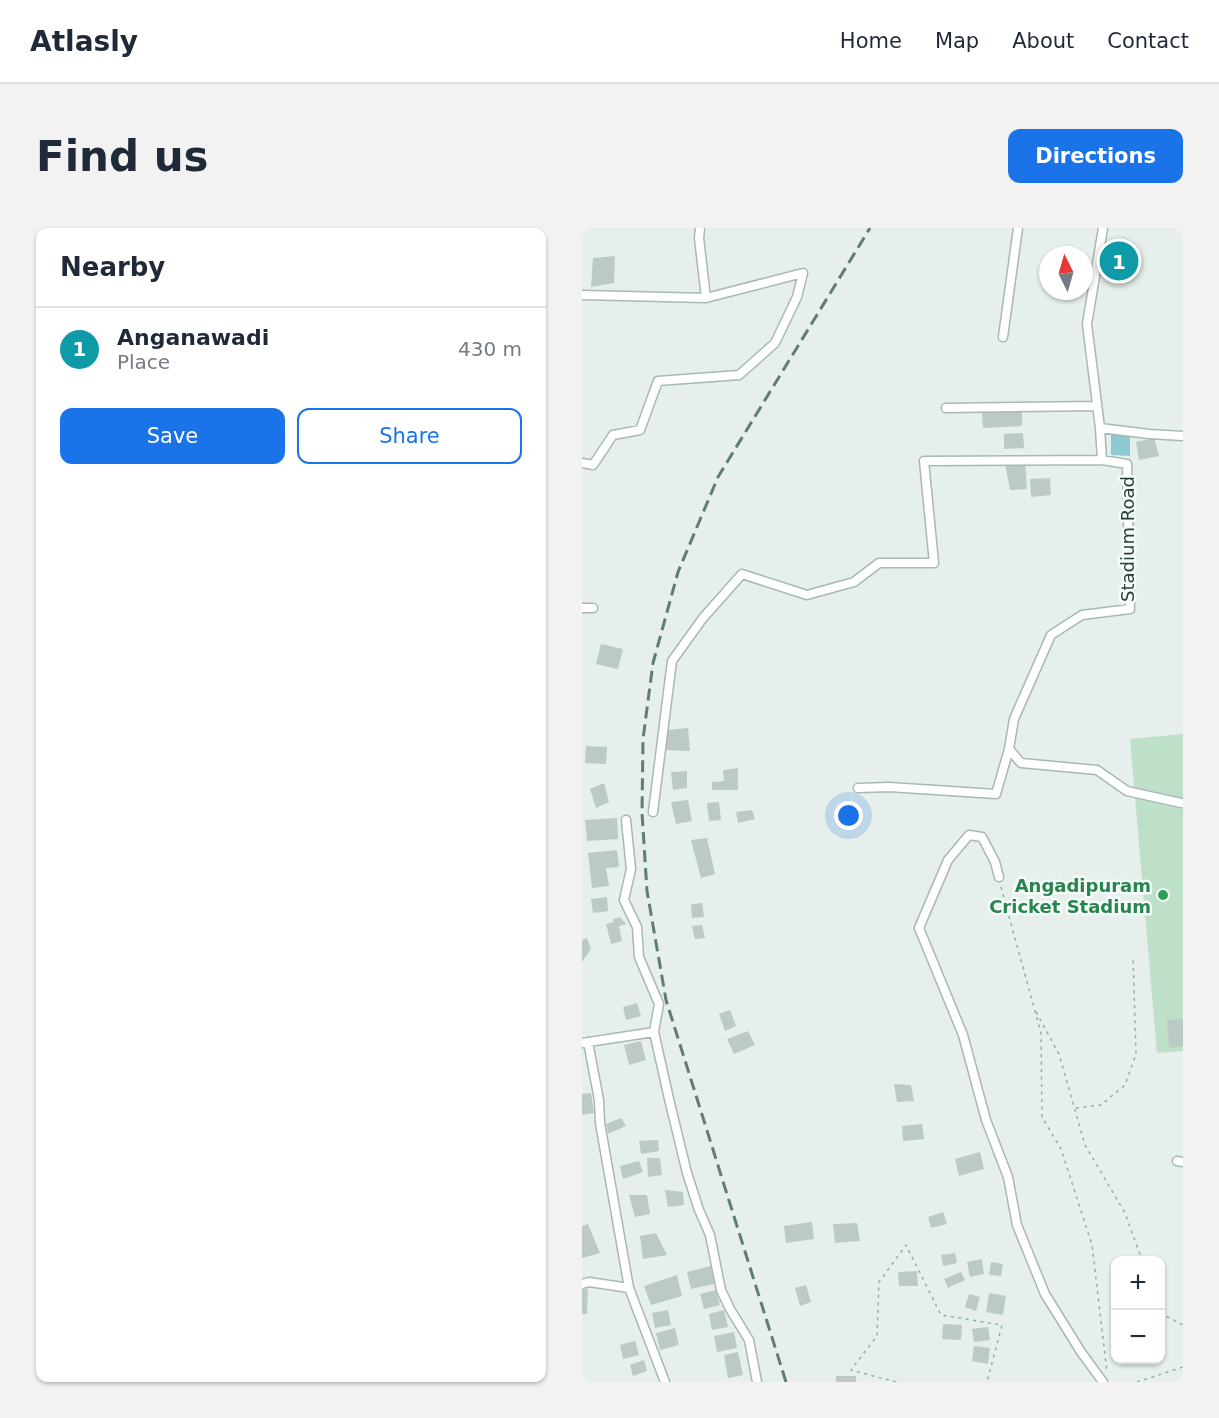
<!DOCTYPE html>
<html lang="en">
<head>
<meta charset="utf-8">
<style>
  :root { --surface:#fff; --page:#f2f2f3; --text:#1f2937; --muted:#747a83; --line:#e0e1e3; --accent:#1a73e8 }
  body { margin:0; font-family:"DejaVu Sans",sans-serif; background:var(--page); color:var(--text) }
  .controls { position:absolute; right:18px; bottom:18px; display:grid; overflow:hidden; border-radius:12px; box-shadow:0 2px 4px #0004 }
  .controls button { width:54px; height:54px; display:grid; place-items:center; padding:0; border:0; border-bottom:2px solid var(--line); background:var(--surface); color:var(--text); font:30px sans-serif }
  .compass { position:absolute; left:457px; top:18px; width:54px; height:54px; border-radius:50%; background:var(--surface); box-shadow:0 2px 4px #0004; rotate:355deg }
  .you { position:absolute; left:267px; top:588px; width:21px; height:21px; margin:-15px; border:4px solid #fff; border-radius:50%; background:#1a73e8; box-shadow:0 0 0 9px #1a73e833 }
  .badge { display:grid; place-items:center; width:39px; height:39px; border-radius:50%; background:var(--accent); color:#fff; font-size:20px; font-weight:700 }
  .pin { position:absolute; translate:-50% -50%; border:3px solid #fff; box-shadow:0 2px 6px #0006 }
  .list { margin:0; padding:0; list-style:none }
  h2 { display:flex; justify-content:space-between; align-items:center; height:78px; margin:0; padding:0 24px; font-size:26px }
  h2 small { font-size:20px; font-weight:400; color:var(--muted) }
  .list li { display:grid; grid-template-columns:39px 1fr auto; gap:18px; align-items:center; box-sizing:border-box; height:84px; padding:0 24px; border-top:2px solid var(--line) }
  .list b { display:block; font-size:22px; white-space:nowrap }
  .list p { margin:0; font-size:20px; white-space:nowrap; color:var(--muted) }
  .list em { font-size:20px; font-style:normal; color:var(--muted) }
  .actions { display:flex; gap:12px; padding:18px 24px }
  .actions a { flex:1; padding:14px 0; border:2px solid var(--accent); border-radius:12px; text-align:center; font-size:21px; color:var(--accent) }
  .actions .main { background:var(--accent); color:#fff }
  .map { position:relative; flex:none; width:601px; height:1154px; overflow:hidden; border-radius:12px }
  header { display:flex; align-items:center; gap:36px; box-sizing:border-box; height:84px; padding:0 30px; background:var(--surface); border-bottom:2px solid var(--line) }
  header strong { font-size:28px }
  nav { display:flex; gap:33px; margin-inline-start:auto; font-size:21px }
  .intro { display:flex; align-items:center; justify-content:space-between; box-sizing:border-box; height:144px; padding:0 36px }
  h1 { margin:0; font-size:42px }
  .button { padding:15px 27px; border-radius:12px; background:var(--accent); color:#fff; font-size:21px; font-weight:700 }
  main { display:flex; gap:36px; padding:0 36px }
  aside { flex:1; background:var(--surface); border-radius:12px; box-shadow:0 2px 4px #0004 }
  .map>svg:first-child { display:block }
  .green { fill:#bfe0c8 }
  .water { fill:#8ec9d4 }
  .building { fill:#bbcac4 }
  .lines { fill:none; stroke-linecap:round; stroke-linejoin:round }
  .street-casing { stroke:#a8b8b2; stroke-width:11 }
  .path { stroke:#86b3a5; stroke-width:1.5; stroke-dasharray:3 4.5; stroke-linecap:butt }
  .street { stroke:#fff; stroke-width:8 }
  .rail { stroke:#5f7d75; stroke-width:3; stroke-dasharray:12 6; stroke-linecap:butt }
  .leisure-dot { fill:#2e9e5b; stroke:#f7fbf9; stroke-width:2 }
  .labels { text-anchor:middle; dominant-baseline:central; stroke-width:5; stroke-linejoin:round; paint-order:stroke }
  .street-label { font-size:18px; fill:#24423a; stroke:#f7fbf9 }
  .leisure-label { font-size:18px; font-weight:bold; fill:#27864d; stroke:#f7fbf9; text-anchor:end }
</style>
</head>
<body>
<header>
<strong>Atlasly</strong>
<nav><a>Home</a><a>Map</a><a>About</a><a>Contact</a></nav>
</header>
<div class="intro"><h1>Find us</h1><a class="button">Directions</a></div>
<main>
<aside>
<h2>Nearby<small></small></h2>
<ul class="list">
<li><span class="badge" style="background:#0f9aa8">1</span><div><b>Anganawadi</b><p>Place</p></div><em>430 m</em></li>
</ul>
<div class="actions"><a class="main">Save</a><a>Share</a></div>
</aside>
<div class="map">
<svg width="601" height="1154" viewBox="0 0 601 1154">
  <rect width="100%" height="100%" fill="#e6efeb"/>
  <path class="green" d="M 601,506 L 601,823 L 575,825 L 548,511 Z"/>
  <path class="water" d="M 529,205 L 548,206 L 548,228 L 529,227 Z"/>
  <path class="building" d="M 528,21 L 550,24 L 546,46 L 524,42 Z
    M 33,28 L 32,55 L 9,59 L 11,30 Z
    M 440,183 L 440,198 L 401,200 L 400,185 Z
    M 441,205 L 442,220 L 422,221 L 422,206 Z
    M 572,210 L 577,228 L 557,232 L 554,214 Z
    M 443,234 L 445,261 L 428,262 L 423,236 Z
    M 468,250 L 469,267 L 449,269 L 448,251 Z
    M 19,416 L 41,421 L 36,441 L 14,436 Z
    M 106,500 L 108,523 L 83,522 L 84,502 Z
    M 4,518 L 25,519 L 24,536 L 3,535 Z
    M 156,540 L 156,562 L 130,562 L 130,554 L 142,553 L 141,542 Z
    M 105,543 L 105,560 L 91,562 L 89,544 Z
    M 22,555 L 27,574 L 14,580 L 8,561 Z
    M 106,572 L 110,593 L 94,596 L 89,574 Z
    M 137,574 L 139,592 L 127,593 L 125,575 Z
    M 170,582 L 173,591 L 156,595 L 154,584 Z
    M 35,590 L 36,611 L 5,613 L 3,592 Z
    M 125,610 L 133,646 L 119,650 L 109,612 Z
    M 35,622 L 37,639 L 24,640 L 27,658 L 10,660 L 6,625 Z
    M 25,669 L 26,683 L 11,685 L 9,671 Z
    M 120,675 L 122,689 L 110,690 L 109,676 Z
    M 38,689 L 44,696 L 37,698 L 40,713 L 29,716 L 24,696 L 32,694 L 31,691 Z
    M 120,697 L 123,710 L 113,711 L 110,698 Z
    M 5,710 L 9,721 L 0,734 L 0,712 Z
    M 55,775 L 59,788 L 44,792 L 41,779 Z
    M 148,782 L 154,798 L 143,803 L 137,786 Z
    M 601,791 L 601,818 L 587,820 L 585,792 Z
    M 166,803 L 173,817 L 152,826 L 145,811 Z
    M 59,813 L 64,832 L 47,837 L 42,817 Z
    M 312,856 L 329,857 L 332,873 L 315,874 Z
    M 9,865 L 12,885 L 0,887 L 0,866 Z
    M 39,890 L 44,898 L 26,906 L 24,896 Z
    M 340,896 L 342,911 L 321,913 L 320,898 Z
    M 76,912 L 77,923 L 59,926 L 57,913 Z
    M 398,924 L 402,941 L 377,948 L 373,931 Z
    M 65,930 L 78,930 L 80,947 L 66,949 Z
    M 57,933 L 61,944 L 41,951 L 38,938 Z
    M 83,962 L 101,964 L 102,977 L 86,979 Z
    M 47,967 L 65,967 L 68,986 L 53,989 Z
    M 361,984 L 365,996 L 349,1000 L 346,989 Z
    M 230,994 L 232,1011 L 204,1015 L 202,998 Z
    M 275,995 L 278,1013 L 253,1015 L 251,996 Z
    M 6,996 L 18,1025 L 0,1030 L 0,998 Z
    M 74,1005 L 85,1027 L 61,1031 L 58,1008 Z
    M 373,1025 L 375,1035 L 361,1038 L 359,1027 Z
    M 400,1031 L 402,1046 L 388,1049 L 385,1034 Z
    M 409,1034 L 421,1036 L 419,1048 L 407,1047 Z
    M 129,1038 L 133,1056 L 109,1061 L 105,1044 Z
    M 335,1043 L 336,1058 L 317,1058 L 316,1044 Z
    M 379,1044 L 383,1052 L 366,1060 L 362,1051 Z
    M 95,1047 L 100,1068 L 69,1077 L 62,1058 Z
    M 224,1057 L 229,1074 L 218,1078 L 213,1060 Z
    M 6,1061 L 5,1086 L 0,1086 L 0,1062 Z
    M 134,1062 L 138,1077 L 122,1081 L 118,1066 Z
    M 407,1065 L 424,1068 L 421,1087 L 404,1084 Z
    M 387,1066 L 398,1069 L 394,1083 L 383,1079 Z
    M 86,1082 L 89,1097 L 73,1100 L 70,1085 Z
    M 142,1082 L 146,1099 L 130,1102 L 127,1086 Z
    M 361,1096 L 380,1097 L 379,1112 L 360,1111 Z
    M 406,1099 L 408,1112 L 392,1114 L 390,1101 Z
    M 93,1100 L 97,1117 L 78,1122 L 74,1105 Z
    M 152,1104 L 155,1120 L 135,1124 L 132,1108 Z
    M 53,1113 L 57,1127 L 41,1131 L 38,1117 Z
    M 392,1118 L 408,1120 L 406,1136 L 390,1133 Z
    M 156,1124 L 161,1147 L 146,1150 L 142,1127 Z
    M 62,1132 L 65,1143 L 51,1148 L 48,1137 Z
    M 254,1148 L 274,1148 L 274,1154 L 254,1154 Z"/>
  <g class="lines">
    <defs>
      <path id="street" d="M 118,0 L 117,10 L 124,70
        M 0,67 L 124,70 L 221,45 L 215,69 L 193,115 L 157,147 L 76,153 L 58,202 L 31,207 L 11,237 L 0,235
        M 421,109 L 436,0
        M 364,180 L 514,178
        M 518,200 L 567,206 L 601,208
        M 520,232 L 518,200 L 505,96 L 521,0
        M 0,380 L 11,380
        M 276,560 L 307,559 L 414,566 L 427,521
        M 71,584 L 90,433 L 121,390 L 160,346 L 225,367 L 272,354 L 297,335 L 352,335 L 342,233 L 520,232 L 545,236 L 548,381 L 500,387 L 469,407 L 432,491 L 427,521 L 439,535 L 515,542 L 545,563 L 599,575
        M 44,592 L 49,641 L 42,672 L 55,699 L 57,729 L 77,776 L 72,804 L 87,871 L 105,945 L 117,982 L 128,1007 L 139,1062 L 148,1081 L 167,1112 L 175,1154
        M 417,649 L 413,634 L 400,609 L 387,607 L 366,632 L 337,700 L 381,807 L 404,892 L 426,949 L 435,997 L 463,1066 L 499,1124 L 521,1154
        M 0,815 L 72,804
        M 595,933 L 601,934
        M 0,1056 L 7,1054 L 47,1060 L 18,895 L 17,872 L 6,814
        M 47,1060 L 83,1154"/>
    </defs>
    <use href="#street" class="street-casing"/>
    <path class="path" d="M 419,659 L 459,805 L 460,889 L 479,921 L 510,1017 L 525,1144
      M 454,784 L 477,826 L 503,917 L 543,985 L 560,1032
      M 494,880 L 519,877 L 543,857 L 554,826 L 551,728
      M 578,1085 L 601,1097
      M 314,1154 L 269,1142 L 295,1108 L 297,1054 L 324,1017 L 359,1087 L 420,1097 L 405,1154
      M 555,1154 L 601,1139"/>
    <use href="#street" class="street"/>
    <path class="rail" d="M 204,1154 L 84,772 L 65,663 L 60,585 L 61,511 L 71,435 L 96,344 L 136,249 L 288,0"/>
  </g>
  <circle class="leisure-dot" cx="581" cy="667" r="6"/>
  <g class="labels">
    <g class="street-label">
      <text transform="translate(545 311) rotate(-90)">Stadium Road</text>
    </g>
    <g class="leisure-label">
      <text x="569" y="657">Angadipuram<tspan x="569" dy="21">Cricket Stadium</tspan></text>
    </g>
  </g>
</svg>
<div class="controls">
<button>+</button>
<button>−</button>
</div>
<svg class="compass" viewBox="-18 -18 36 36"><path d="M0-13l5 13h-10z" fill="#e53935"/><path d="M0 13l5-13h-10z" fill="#747a83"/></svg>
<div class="you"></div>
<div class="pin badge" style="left:537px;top:33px;background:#0f9aa8">1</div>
</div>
</main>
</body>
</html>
